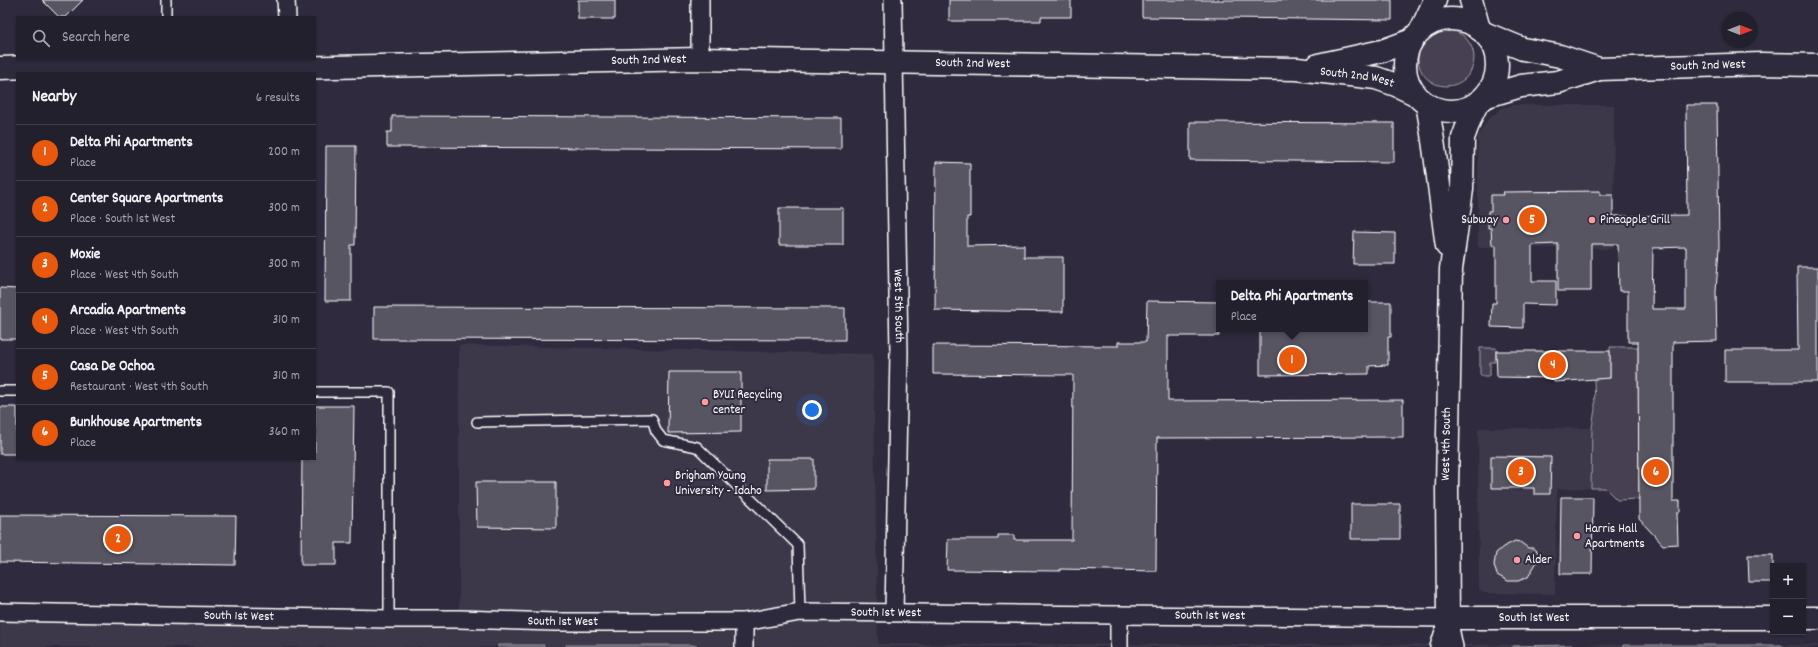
<!DOCTYPE html>
<html lang="en">
<head>
<meta charset="utf-8">
<style>
  :root { --surface:#23202e; --page:#2f2d3a; --text:#f1f3f6; --muted:#a3a3aa; --line:#403e4a; --accent:#ea580c }
  body { margin:0; font-family:Dekko,sans-serif; background:var(--page); color:var(--text) }
  .controls { position:absolute; right:12px; bottom:12px; display:grid; overflow:hidden; border-radius:0px; box-shadow:0 1px 3px #0004 }
  .controls button { width:36px; height:36px; display:grid; place-items:center; padding:0; border:0; border-bottom:1px solid var(--line); background:var(--surface); color:var(--text); font:20px sans-serif }
  .compass { position:absolute; left:1722px; top:12px; width:36px; height:36px; border-radius:50%; background:var(--surface); box-shadow:0 1px 3px #0004; rotate:90deg }
  .you { position:absolute; left:812px; top:410px; width:14px; height:14px; margin:-10px; border:3px solid #fff; border-radius:50%; background:#1a73e8; box-shadow:0 0 0 6px #1a73e833 }
  .badge { display:grid; place-items:center; width:26px; height:26px; border-radius:50%; background:var(--accent); color:#fff; font-size:13px; font-weight:700 }
  .pin { position:absolute; translate:-50% -50%; border:2px solid #fff; box-shadow:0 1px 4px #0006 }
  .popup { position:absolute; left:1216px; top:280px; width:152px; height:52px; box-sizing:border-box; display:grid; place-content:center; border-radius:0px; background:var(--surface); filter:drop-shadow(0 1px 3px #0005); font-size:13px; white-space:nowrap; color:var(--muted) }
  .popup b { font-size:15px; color:var(--text) }
  .popup::after { content:''; position:absolute; left:50%; top:100%; margin-left:-8px; border:8px solid transparent; border-top-color:var(--surface) }
  .list { margin:0; padding:0; list-style:none }
  h2 { display:flex; justify-content:space-between; align-items:center; height:52px; margin:0; padding:0 16px; font-size:17px }
  h2 small { font-size:13px; font-weight:400; color:var(--muted) }
  .list li { display:grid; grid-template-columns:26px 1fr auto; gap:12px; align-items:center; box-sizing:border-box; height:56px; padding:0 16px; border-top:1px solid var(--line) }
  .list b { display:block; font-size:15px; white-space:nowrap }
  .list p { margin:0; font-size:13px; white-space:nowrap; color:var(--muted) }
  .list em { font-size:13px; font-style:normal; color:var(--muted) }
  .icon { flex:none; width:22px; height:22px; fill:none; stroke:currentColor; stroke-width:2; stroke-linecap:round; stroke-linejoin:round }
  .map { position:relative; flex:none; width:1818px; height:647px; overflow:hidden }
  .search { position:absolute; background:var(--surface); box-shadow:0 1px 3px #0004; left:16px; top:16px; width:300px; height:44px; display:flex; align-items:center; gap:10px; box-sizing:border-box; padding:0 14px; border-radius:0px; color:var(--muted); font-size:15px }
  .panel { position:absolute; background:var(--surface); box-shadow:0 1px 3px #0004; left:16px; top:72px; width:300px; height:388px; border-radius:0px }
  .map>svg:first-child { display:block }
  .built { fill:#3c3749 }
  .green { fill:#464152; stroke:#a2a0a8 }
  .building { fill:#595564; stroke:#fff; fill-rule:evenodd }
  .lines { fill:none; stroke-linecap:round; stroke-linejoin:round }
  .service-casing { stroke:#fff; stroke-width:12 }
  .minor-casing { stroke:#fff; stroke-width:20 }
  .tertiary-casing { stroke:#fff; stroke-width:25 }
  .secondary-casing { stroke:#fff; stroke-width:25 }
  .primary-casing { stroke:#fff; stroke-width:25 }
  .service { stroke:#2f2a3d; stroke-width:9 }
  .minor { stroke:#2f2a3d; stroke-width:17 }
  .tertiary { stroke:#2f2a3d; stroke-width:22 }
  .secondary { stroke:#2f2a3d; stroke-width:22 }
  .primary { stroke:#2f2a3d; stroke-width:22 }
  .poi-dot { fill:#ff9aa2; stroke:#2f2a3d; stroke-width:1.5 }
  .labels { text-anchor:middle; dominant-baseline:central; stroke-width:4; stroke-linejoin:round; paint-order:stroke }
  .street-label { font-size:13px; fill:#fff; stroke:#2f2a3d }
  .poi-label { font-size:13px; fill:#fff; stroke:#2f2a3d; text-anchor:start }
</style>
</head>
<body>
<div class="map">
<svg width="1818" height="647" viewBox="0 0 1818 647">
  <rect width="100%" height="100%" fill="#2f2a3d"/>
  <filter id="ink" filterUnits="userSpaceOnUse"><feTurbulence type="fractalNoise" baseFrequency=".025" numOctaves="2"/><feDisplacementMap in="SourceGraphic" scale="8" xChannelSelector="R" yChannelSelector="G"/><feConvolveMatrix kernelMatrix="1 2 1 2 8 2 1 2 1" color-interpolation-filters="sRGB"/></filter>
  <g filter="url(#ink)">
    <path class="built" d="M 1514,105 L 1614,105 L 1613,249 L 1478,247 L 1478,136 L 1487,120 L 1502,108 Z
      M 459,345 L 873,354 L 878,644 L 1818,645 L 1818,647 L 0,647 L 0,611 L 459,619 Z
      M 1478,428 L 1592,428 L 1591,488 L 1557,489 L 1555,594 L 1484,593 L 1479,589 Z"/>
    <path class="green" d="M1418 58a28 28 0 1 1 56 0a28 28 0 1 1-56 0Z
      M 1610,347 L 1638,347 L 1639,499 L 1617,500 L 1605,488 L 1591,488 L 1592,428 L 1595,409 L 1594,379 L 1610,378 Z
      M 1480,348 L 1496,348 L 1495,362 L 1490,362 L 1490,374 L 1488,376 L 1482,376 L 1480,374 Z
      M 498,645 L 544,645 L 543,647 L 498,647 Z
      M 566,645 L 693,645 L 700,647 L 567,647 Z
      M 1623,645 L 1781,645 L 1784,647 L 1623,647 Z
      M 1514,646 L 1572,645 L 1573,647 L 1512,647 Z"/>
    <path class="building" d="M 42,0 L 83,0 L 66,17 L 59,17 Z
      M 578,0 L 615,0 L 615,19 L 578,19 Z
      M 949,0 L 1071,0 L 1071,17 L 1041,17 L 1041,21 L 949,21 Z
      M 1142,0 L 1392,0 L 1392,20 L 1142,17 Z
      M 1686,105 L 1717,105 L 1719,247 L 1716,292 L 1717,341 L 1673,342 L 1673,501 L 1680,501 L 1680,512 L 1677,513 L 1678,544 L 1663,545 L 1639,519 L 1638,342 L 1628,342 L 1628,291 L 1619,291 L 1618,244 L 1591,244 L 1591,291 L 1558,291 L 1558,244 L 1532,245 L 1532,281 L 1556,281 L 1556,305 L 1523,304 L 1523,328 L 1491,327 L 1492,303 L 1496,303 L 1496,245 L 1492,245 L 1491,228 L 1488,228 L 1488,211 L 1491,211 L 1491,195 L 1504,195 L 1503,192 L 1600,191 L 1600,195 L 1613,195 L 1613,216 L 1687,215 ZM 1686,247 L 1686,309 L 1652,309 L 1653,248 Z
      M 392,116 L 841,118 L 841,149 L 387,147 L 387,132 L 392,132 Z
      M 1190,122 L 1394,123 L 1394,162 L 1190,160 Z
      M 326,146 L 356,146 L 355,245 L 351,245 L 351,301 L 325,301 Z
      M 936,162 L 970,163 L 970,217 L 967,217 L 967,246 L 1024,245 L 1024,257 L 1063,257 L 1063,312 L 935,310 Z
      M 779,208 L 843,208 L 843,245 L 779,245 Z
      M 1354,232 L 1395,233 L 1395,264 L 1353,264 Z
      M 1797,267 L 1818,267 L 1818,382 L 1725,382 L 1725,350 L 1798,350 Z
      M 0,288 L 17,289 L 17,339 L 0,339 Z
      M 1147,301 L 1219,302 L 1219,336 L 1168,336 L 1168,401 L 1403,400 L 1403,437 L 1157,438 L 1156,571 L 1060,569 L 1060,571 L 947,570 L 948,539 L 998,539 L 998,535 L 1014,535 L 1014,540 L 1072,540 L 1073,375 L 933,374 L 933,345 L 1118,346 L 1118,342 L 1146,342 Z
      M 1365,302 L 1391,302 L 1391,337 L 1388,337 L 1388,365 L 1369,366 L 1369,374 L 1260,375 L 1260,329 L 1365,329 Z
      M 374,307 L 845,308 L 845,340 L 374,339 Z
      M 1496,351 L 1610,351 L 1610,378 L 1554,382 L 1554,378 L 1497,377 Z
      M 669,372 L 741,372 L 741,432 L 668,433 Z
      M 315,406 L 354,406 L 352,543 L 336,543 L 336,565 L 301,565 L 302,459 L 315,459 Z
      M 0,407 L 17,407 L 17,454 L 0,454 Z
      M 1491,456 L 1551,457 L 1550,494 L 1534,494 L 1534,488 L 1491,488 Z
      M 767,459 L 814,459 L 814,489 L 767,490 Z
      M 476,482 L 556,482 L 556,528 L 477,527 Z
      M 1561,497 L 1593,497 L 1592,574 L 1560,574 Z
      M 1351,504 L 1400,504 L 1400,539 L 1351,539 Z
      M 0,515 L 236,516 L 235,565 L 0,562 Z
      M 1515,541 L 1520,542 L 1528,548 L 1534,548 L 1541,555 L 1528,577 L 1518,581 L 1508,581 L 1497,575 L 1494,565 L 1496,553 L 1503,547 Z
      M 1748,555 L 1773,555 L 1773,582 L 1749,582 Z"/>
    <g class="lines">
      <defs>
        <path id="service" d="M 166,17 L 166,0
          M 0,391 L 17,391
          M 315,392 L 389,392 L 389,619
          M 477,422 L 652,419 L 656,431 L 663,440 L 697,447 L 798,545 L 800,612"/>
        <g id="minor">
          <path d="M 286,0 L 287,17"/>
          <path id="s1" d="M 893,0 L 899,353 L 894,612"/>
          <path d="M 700,59 L 700,0"/>
          <path id="s2" d="M 0,612 L 389,619 L 459,619 L 555,622 L 744,622 L 800,612 L 1448,618"/>
          <path d="M 1119,615 L 1119,647"/>
          <path d="M 744,647 L 744,622"/>
          <path d="M 1439,647 L 1448,618 L 1454,647"/>
        </g>
        <g id="tertiary">
          <path id="s3" d="M 1478,102 L 1471,116 L 1463,138 L 1462,189 L 1451,269 L 1447,488 L 1448,618 L 1773,618"/>
          <path d="M 1427,104 C 1436,151 1440,199 1447,246"/>
          <path d="M 1803,618 L 1818,618"/>
        </g>
        <g id="secondary">
          <path d="M 1318,65 L 1382,51 L 1412,40"/>
          <path id="s4" d="M 0,68 L 87,65 L 287,68 L 700,59 L 1297,69 L 1376,78 L 1396,85 L 1415,94"/>
        </g>
        <g id="primary">
          <path d="M 1471,0 L 1479,29"/>
          <circle cx="1451" cy="65" r="46"/>
          <path d="M 1421,30 L 1435,0"/>
          <path d="M 1484,33 L 1523,49 L 1560,56 L 1599,69"/>
          <path id="s5" d="M 1484,97 L 1521,86 L 1558,82 L 1599,69 L 1762,64 L 1818,65"/>
        </g>
      </defs>
      <use href="#service" class="service-casing"/>
      <use href="#minor" class="minor-casing"/>
      <use href="#tertiary" class="tertiary-casing"/>
      <use href="#secondary" class="secondary-casing"/>
      <use href="#primary" class="primary-casing"/>
      <use href="#service" class="service"/>
      <use href="#minor" class="minor"/>
      <use href="#tertiary" class="tertiary"/>
      <use href="#secondary" class="secondary"/>
      <use href="#primary" class="primary"/>
    </g>
  </g>
  <g class="poi-dot">
    <circle cx="1506" cy="220" r="4"/>
    <circle cx="1592" cy="220" r="4"/>
    <circle cx="705" cy="402" r="4"/>
    <circle cx="667" cy="483" r="4"/>
    <circle cx="1577" cy="536" r="4"/>
    <circle cx="1517" cy="560" r="4"/>
  </g>
  <g class="labels">
    <g class="street-label">
      <text stroke="none"><textPath href="#s4" startOffset="649">South 2nd West</textPath></text>
      <text stroke="none"><textPath href="#s4" startOffset="973">South 2nd West</textPath></text>
      <text stroke="none"><textPath href="#s5" startOffset="228">South 2nd West</textPath></text>
      <text stroke="none"><textPath href="#s4" startOffset="1358">South 2nd West</textPath></text>
      <text stroke="none"><textPath href="#s1" startOffset="306">West 5th South</textPath></text>
      <text transform="translate(1447 444) rotate(-89)">West 4th South</text>
      <text stroke="none"><textPath href="#s2" startOffset="887">South 1st West</textPath></text>
      <text stroke="none"><textPath href="#s2" startOffset="1211">South 1st West</textPath></text>
      <text stroke="none"><textPath href="#s2" startOffset="239">South 1st West</textPath></text>
      <text stroke="none"><textPath href="#s3" startOffset="606">South 1st West</textPath></text>
      <text stroke="none"><textPath href="#s2" startOffset="563">South 1st West</textPath></text>
    </g>
    <g class="poi-label">
      <text x="1498" y="220" text-anchor="end">Subway</text>
      <text x="1600" y="220">Pineapple Grill</text>
      <text x="713" y="395">BYUI Recycling<tspan x="713" dy="15">center</tspan></text>
      <text x="675" y="476">Brigham Young<tspan x="675" dy="15">University - Idaho</tspan></text>
      <text x="1585" y="529">Harris Hall<tspan x="1585" dy="15">Apartments</tspan></text>
      <text x="1525" y="560">Alder</text>
    </g>
  </g>
</svg>
<div class="controls">
<button>+</button>
<button>−</button>
</div>
<svg class="compass" viewBox="-18 -18 36 36"><path d="M0-13l5 13h-10z" fill="#e53935"/><path d="M0 13l5-13h-10z" fill="#a3a3aa"/></svg>
<div class="you"></div>
<div class="pin badge" style="left:1292px;top:360px">1</div>
<div class="popup"><b>Delta Phi Apartments</b>Place</div>
<div class="pin badge" style="left:118px;top:539px">2</div>
<div class="pin badge" style="left:1521px;top:472px">3</div>
<div class="pin badge" style="left:1553px;top:365px">4</div>
<div class="pin badge" style="left:1532px;top:220px">5</div>
<div class="pin badge" style="left:1656px;top:472px">6</div>
<div class="search"><svg class="icon" aria-label="search" viewBox="0 0 24 24"><circle cx="10" cy="10" r="6"/><path d="M15 15l6 6"/></svg>Search here</div>
<section class="panel">
<h2>Nearby<small>6 results</small></h2>
<ul class="list">
<li><span class="badge">1</span><div><b>Delta Phi Apartments</b><p>Place</p></div><em>200 m</em></li>
<li><span class="badge">2</span><div><b>Center Square Apartments</b><p>Place · South 1st West</p></div><em>300 m</em></li>
<li><span class="badge">3</span><div><b>Moxie</b><p>Place · West 4th South</p></div><em>300 m</em></li>
<li><span class="badge">4</span><div><b>Arcadia Apartments</b><p>Place · West 4th South</p></div><em>310 m</em></li>
<li><span class="badge">5</span><div><b>Casa De Ochoa</b><p>Restaurant · West 4th South</p></div><em>310 m</em></li>
<li><span class="badge">6</span><div><b>Bunkhouse Apartments</b><p>Place</p></div><em>360 m</em></li>
</ul>
</section>
</div>
</body>
</html>
